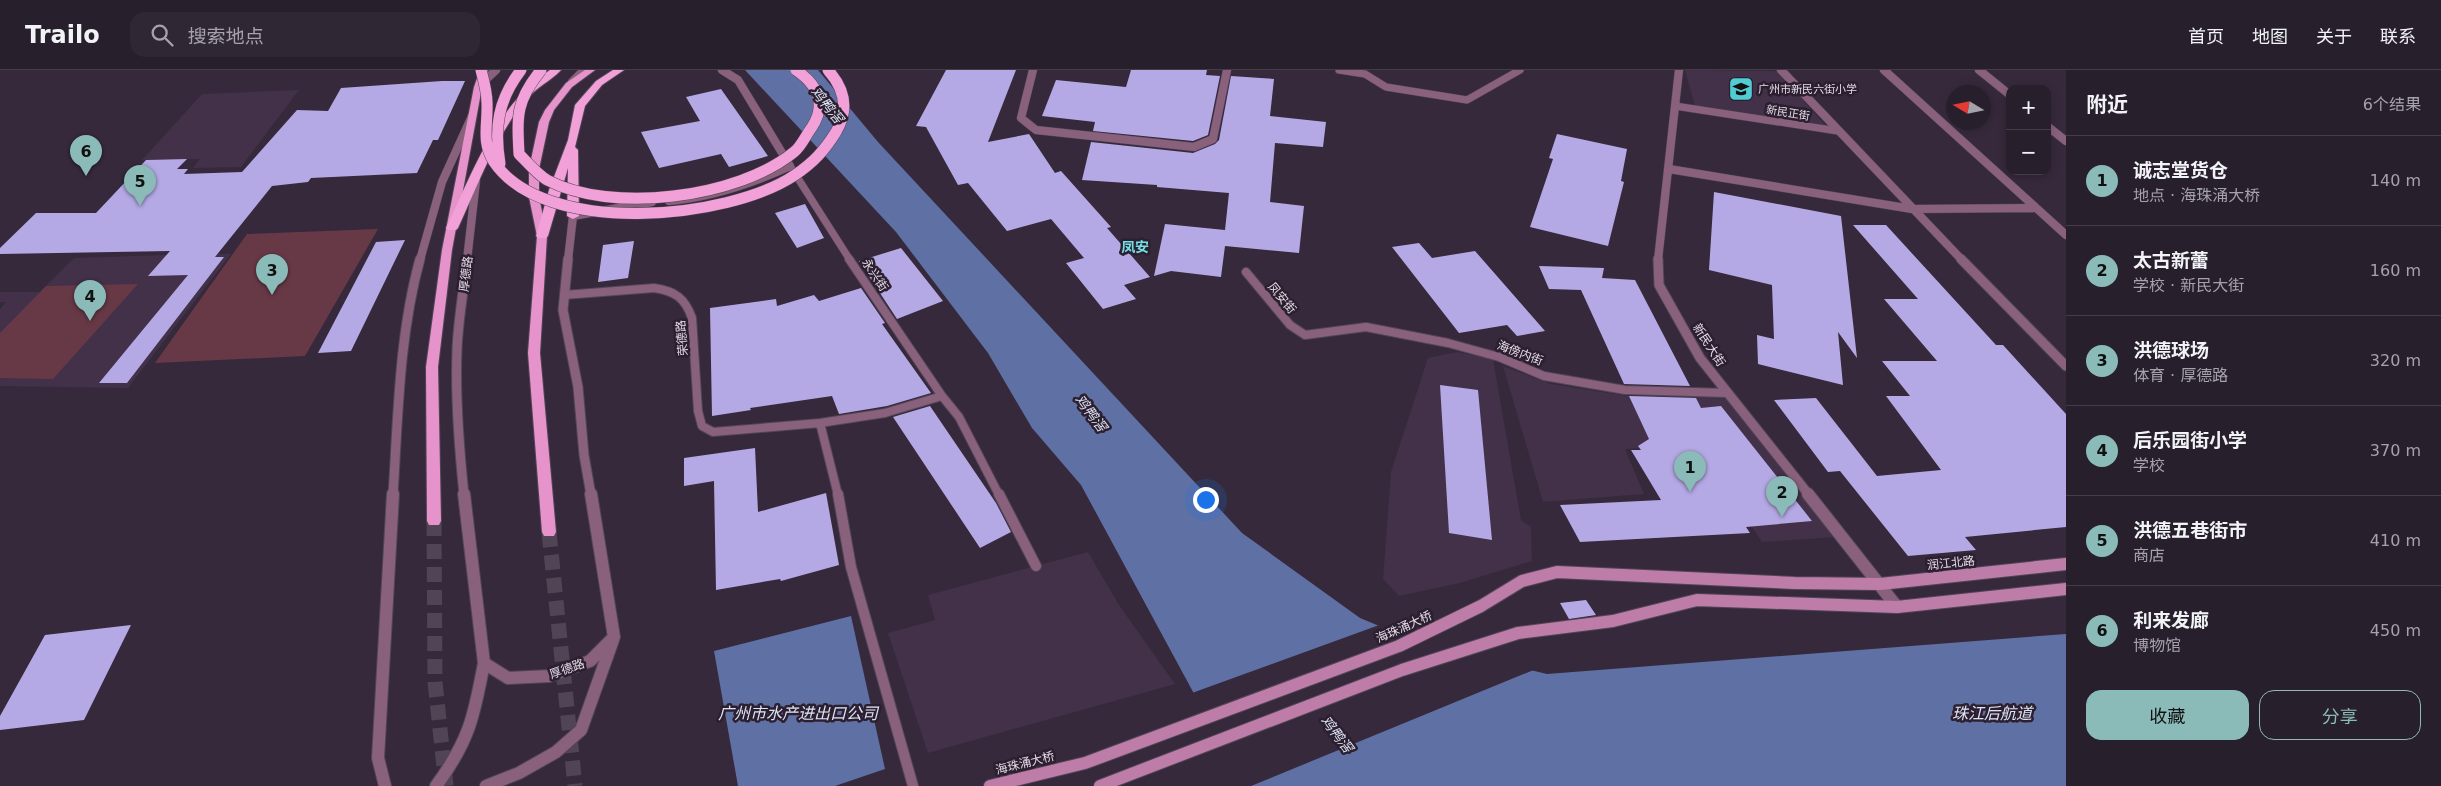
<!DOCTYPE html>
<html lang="zh">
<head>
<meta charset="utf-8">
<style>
  :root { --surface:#281f2c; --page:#302734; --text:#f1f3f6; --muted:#a5a2a9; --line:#443d48; --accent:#8bbbb9 }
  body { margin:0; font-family:"DejaVu Sans","Noto Sans SC",sans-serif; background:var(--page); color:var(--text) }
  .controls { position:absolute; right:15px; top:15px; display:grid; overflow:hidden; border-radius:10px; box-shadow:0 2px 8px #0003 }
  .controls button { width:45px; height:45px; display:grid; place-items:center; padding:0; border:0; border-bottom:1px solid var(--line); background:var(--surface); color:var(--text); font:25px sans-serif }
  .compass { position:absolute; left:1946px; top:15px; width:45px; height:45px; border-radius:50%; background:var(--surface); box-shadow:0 2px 8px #0003; rotate:280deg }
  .you { position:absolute; left:1205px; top:429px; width:18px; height:18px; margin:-12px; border:4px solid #fff; border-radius:50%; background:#1a73e8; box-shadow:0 0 0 8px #1a73e833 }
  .badge { display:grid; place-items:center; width:32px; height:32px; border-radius:50%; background:var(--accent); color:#111; font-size:16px; font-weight:700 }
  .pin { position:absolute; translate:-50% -41px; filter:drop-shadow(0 1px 2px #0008) }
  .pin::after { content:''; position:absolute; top:26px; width:18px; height:15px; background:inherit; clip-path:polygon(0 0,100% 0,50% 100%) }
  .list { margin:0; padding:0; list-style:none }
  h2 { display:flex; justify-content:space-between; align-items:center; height:65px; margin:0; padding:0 20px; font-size:21px }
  h2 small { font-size:16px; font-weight:400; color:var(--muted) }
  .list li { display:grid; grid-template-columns:32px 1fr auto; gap:15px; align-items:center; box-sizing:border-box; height:90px; padding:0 20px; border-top:1px solid var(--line) }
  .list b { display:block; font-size:19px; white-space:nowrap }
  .list p { margin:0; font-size:16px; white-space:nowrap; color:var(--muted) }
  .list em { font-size:16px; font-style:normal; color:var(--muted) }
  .actions { display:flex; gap:10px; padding:15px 20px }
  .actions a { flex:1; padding:11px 0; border:1px solid var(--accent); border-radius:15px; text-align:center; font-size:18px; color:var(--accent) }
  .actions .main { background:var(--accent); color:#111 }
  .icon { flex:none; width:28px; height:28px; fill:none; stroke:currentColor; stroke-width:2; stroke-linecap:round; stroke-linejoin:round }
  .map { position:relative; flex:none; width:2066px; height:716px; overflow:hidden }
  header { display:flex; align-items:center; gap:30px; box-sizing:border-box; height:70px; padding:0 25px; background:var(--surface); border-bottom:1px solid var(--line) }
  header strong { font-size:24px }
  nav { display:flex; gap:28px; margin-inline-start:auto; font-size:18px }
  .search { width:350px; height:45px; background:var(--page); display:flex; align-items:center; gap:12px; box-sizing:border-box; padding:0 18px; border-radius:15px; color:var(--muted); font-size:19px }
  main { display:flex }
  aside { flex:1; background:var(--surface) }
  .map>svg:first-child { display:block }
  .built { fill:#423148 }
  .green { fill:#673946 }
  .water { fill:#5f70a5 }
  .pier { fill:#36293b }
  .building { fill:#b5a9e5 }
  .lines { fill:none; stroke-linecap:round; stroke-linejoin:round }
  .primary-tunnel { stroke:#504455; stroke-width:15; stroke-dasharray:15 8; stroke-linecap:butt }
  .service-far2-casing { stroke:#524657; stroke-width:8 }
  .service-far1-casing { stroke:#524657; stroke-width:10 }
  .service-casing { stroke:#524657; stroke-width:12 }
  .minor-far2-casing { stroke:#524657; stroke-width:9 }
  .minor-far1-casing { stroke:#524657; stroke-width:11 }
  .minor-casing { stroke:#524657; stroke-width:14 }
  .tertiary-far2-casing { stroke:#524657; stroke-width:9 }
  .tertiary-far1-casing { stroke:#524657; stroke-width:11 }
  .tertiary-casing { stroke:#524657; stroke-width:14 }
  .secondary-casing { stroke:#524657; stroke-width:14 }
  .primary-casing { stroke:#524657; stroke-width:2 }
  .trunk-casing { stroke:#524657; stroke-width:2 }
  .service-far2 { stroke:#8a617d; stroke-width:7 }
  .service-far1 { stroke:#8a617d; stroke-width:8 }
  .service { stroke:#8a617d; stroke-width:10 }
  .minor-far2 { stroke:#8a617d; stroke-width:8 }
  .minor-far1 { stroke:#8a617d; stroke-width:9 }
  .minor { stroke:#8a617d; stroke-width:12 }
  .tertiary-far2 { stroke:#8a617d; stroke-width:8 }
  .tertiary-far1 { stroke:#8a617d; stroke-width:9 }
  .tertiary { stroke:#8a617d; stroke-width:12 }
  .secondary { stroke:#be7da9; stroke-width:12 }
  .primary { fill:#e692cb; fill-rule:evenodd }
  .trunk { fill:#f2a0d8; fill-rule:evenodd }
  .trunk-bridge-casing { stroke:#524657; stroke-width:12; stroke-linecap:butt }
  .trunk-bridge { stroke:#f2a0d8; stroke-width:11 }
  .labels { text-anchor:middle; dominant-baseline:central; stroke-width:5; stroke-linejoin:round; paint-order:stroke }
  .far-poi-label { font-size:11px; fill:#e5dce8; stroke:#2b1f30; text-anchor:start }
  .far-street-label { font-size:11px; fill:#e5dce8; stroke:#2b1f30 }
  .street-label { font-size:12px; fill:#e5dce8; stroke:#2b1f30 }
  .water-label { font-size:14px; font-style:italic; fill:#dde3f3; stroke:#2b1f30 }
  .neighbourhood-label { font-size:14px; font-weight:bold; fill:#73dfe5; stroke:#2b1f30 }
  .near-water-label { font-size:16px; font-style:italic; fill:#dde3f3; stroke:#2b1f30 }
</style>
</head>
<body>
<header>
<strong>Trailo</strong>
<div class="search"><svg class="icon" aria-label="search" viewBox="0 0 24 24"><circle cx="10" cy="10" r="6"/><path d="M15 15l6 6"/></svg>搜索地点</div>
<nav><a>首页</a><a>地图</a><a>关于</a><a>联系</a></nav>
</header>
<main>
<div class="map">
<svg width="2066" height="716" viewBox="0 0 2066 716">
  <rect width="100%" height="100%" fill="#36293b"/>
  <path class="built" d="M 1685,0 L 1777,1 L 1827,57 L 1695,36 Z
    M 299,20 L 241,97 L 193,98 L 200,89 L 142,90 L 202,24 Z
    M 194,184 L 231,184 L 128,318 L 0,316 L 0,239 L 6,232 L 0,232 L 0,222 L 40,222 L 74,188 Z
    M 1457,282 L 1493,289 L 1521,450 L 1531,457 L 1532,491 L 1460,513 L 1399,526 L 1383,509 L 1391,402 L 1428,288 Z
    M 1503,296 L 1551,314 L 1628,326 L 1726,326 L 1835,467 L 1762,472 L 1698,375 L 1625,379 L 1644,424 L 1543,432 Z
    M 1088,482 L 1119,535 L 1175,614 L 928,683 L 888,563 L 935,550 L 928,525 Z"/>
  <path class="green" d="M 378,159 L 305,286 L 155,293 L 247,164 Z
    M 138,214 L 53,309 L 0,308 L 0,263 L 46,216 Z"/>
  <path class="water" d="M 745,0 L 818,0 L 878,72 L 1242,463 L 1360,548 L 1425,575 L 1547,604 L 2066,564 L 2066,716 L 1244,716 L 1081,415 L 1032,358 L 988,283 L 896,162 Z
    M 851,546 L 885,699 L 835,716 L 738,716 L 714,581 Z"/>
  <path class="pier" d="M 1382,554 L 1426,573 L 1448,579 L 1440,583 L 1463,583 L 1536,599 L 1251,716 L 1241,716 L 1192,623 Z"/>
  <path class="building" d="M 946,0 L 1016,0 L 988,72 L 1029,64 L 1055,103 L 1061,101 L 1111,157 L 1107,158 L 1150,207 L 1124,215 L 1136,229 L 1103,239 L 1066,193 L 1084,188 L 1051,149 L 1007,161 L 968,113 L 958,115 L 926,57 L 916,56 Z
    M 1131,0 L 1207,0 L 1206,5 L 1220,6 L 1208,65 L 1193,71 L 1093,61 L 1095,52 L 1042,46 L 1056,10 L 1126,17 Z
    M 1231,6 L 1274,9 L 1270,46 L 1326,52 L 1323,77 L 1275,73 L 1270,132 L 1304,136 L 1299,183 L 1225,176 L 1221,207 L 1171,201 L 1154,206 L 1165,154 L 1225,160 L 1229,123 L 1157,117 L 1157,115 L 1082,110 L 1091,72 L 1193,83 L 1215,74 L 1219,70 Z
    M 442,11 L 465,11 L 438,70 L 433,70 L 417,103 L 311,108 L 308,112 L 272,116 L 215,187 L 224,187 L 127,313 L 99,313 L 188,205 L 148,206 L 170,181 L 0,184 L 0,178 L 36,143 L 96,143 L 146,90 L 187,89 L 177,99 L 188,99 L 184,104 L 242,102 L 297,40 L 328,41 L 341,18 Z
    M 721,19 L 768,86 L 729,97 L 721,84 L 659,98 L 641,62 L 700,51 L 686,27 Z
    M 1557,64 L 1627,79 L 1621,111 L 1624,112 L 1608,176 L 1530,157 L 1553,89 L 1549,88 Z
    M 1714,122 L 1841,146 L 1857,288 L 1838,262 L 1843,315 L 1758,294 L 1757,265 L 1774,269 L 1772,215 L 1709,200 Z
    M 805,134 L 824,168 L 797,178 L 775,143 Z
    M 1853,155 L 1886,155 L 1996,275 L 2003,275 L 2066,344 L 2066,457 L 1965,467 L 1976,480 L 1908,486 L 1840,401 L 1828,402 L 1774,330 L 1816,328 L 1877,406 L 1941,400 L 1886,326 L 1910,326 L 1882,291 L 1937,291 L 1884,229 L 1918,229 Z
    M 405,170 L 351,281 L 318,283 L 376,172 Z
    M 634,171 L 628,208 L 598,212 L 603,175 Z
    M 1419,173 L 1432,188 L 1475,181 L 1545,261 L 1517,266 L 1507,255 L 1459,263 L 1392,177 Z
    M 901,178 L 943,231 L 897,249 L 859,191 Z
    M 1539,196 L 1604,198 L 1602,208 L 1635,210 L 1690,316 L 1624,314 L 1581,220 L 1549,219 Z
    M 861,218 L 885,253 L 882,254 L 931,323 L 887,336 L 839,344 L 832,326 L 750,338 L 751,340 L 712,346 L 710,238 L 776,229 L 777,236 L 814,225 L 819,231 Z
    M 1440,315 L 1478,320 L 1492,470 L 1449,463 Z
    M 1629,326 L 1696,328 L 1701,338 L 1721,336 L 1812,451 L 1746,457 L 1750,463 L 1580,472 L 1560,435 L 1661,430 L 1631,380 L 1641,380 L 1638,376 L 1649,369 Z
    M 930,336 L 996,433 L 1011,462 L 980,478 L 893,347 Z
    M 755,378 L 758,442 L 826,423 L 839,495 L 781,511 L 780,509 L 716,520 L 714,411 L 684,416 L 684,388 Z
    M 1586,530 L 1596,545 L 1569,549 L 1560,533 Z
    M 131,555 L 84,650 L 0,660 L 0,646 L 45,565 Z"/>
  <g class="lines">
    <path class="primary-tunnel" d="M 434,451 L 435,612 L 446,716
      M 549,462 L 575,716"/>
    <defs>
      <path id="service-far2" d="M 1339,0 L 1365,4 L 1386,17 L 1467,30 L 1520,0
        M 1675,36 L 1838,61
        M 792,99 L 850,190"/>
      <path id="service-far1" d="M 849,189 L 942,326 L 959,347 L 999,425
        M 1246,202 L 1290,255 L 1305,265 L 1366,257 L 1448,273 L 1499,287 L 1544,306 L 1625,320 L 1727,323
        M 564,225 L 654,218 C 675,221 685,228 692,248 L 698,341 L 702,356 L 713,362 L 820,353 L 885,343 L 942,326
        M 820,353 L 838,425"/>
      <path id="service" d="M 838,424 L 851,497 L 913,716
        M 999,424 L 1036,496"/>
      <path id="minor-far2" d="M 1033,0 L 1021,48 L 1036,60 L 1194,77 L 1213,69 L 1227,0
        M 1781,0 L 1962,190
        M 1884,0 L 2066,165
        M 1979,0 L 2010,25
        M 572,12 L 584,0
        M 480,15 L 496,0
        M 2047,56 L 2066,71
        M 1669,99 L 1912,139 L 2036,138
        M 1658,190 L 1679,0"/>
      <path id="minor-far1" d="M 1658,189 L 1659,215 L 1700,288 L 1809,425
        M 1961,189 L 2066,296"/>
      <path id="minor" d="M 1808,424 L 1897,537"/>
      <path id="tertiary-far2" d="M 669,131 C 712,127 751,114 790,96 L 738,10 L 722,0
        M 420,190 L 442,112 L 472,46
        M 467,190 L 476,111
        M 568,190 L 573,146 L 652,132"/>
      <path id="tertiary-far1" d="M 568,189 L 563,240 L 578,317 L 584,385 L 591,425
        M 393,425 C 398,347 399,265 420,189
        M 464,425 C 459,377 455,329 457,280 C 458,250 464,219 467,189"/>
      <path id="tertiary" d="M 464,424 L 484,593 L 508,608 L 550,606 L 590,591 L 614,567 L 591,424
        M 385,716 L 378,688 L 393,424
        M 436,716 C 469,671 474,647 484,593
        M 486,716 L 519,703 L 556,682 L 581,660 L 613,570"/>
      <path id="secondary" d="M 990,716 L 1085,693 L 1399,576 L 1481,536 L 1522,511 L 1557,502 L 1795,513 L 1880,514 L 2066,494
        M 1100,716 L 1402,600 L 1518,563 L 1613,551 L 1697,530 L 1897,537 L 2066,519"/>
      <path id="primary" d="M 480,0 L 488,0 L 482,17 L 452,180 L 438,297 L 441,451 L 439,455 L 429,455 L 427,451 L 426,297 L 442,180 L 474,17 Z
        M 585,0 L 595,0 L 572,17 L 554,40 L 549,52 L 539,99 L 539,127 L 547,166 L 540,283 L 556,462 L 554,466 L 544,466 L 542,462 L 528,283 L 537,166 L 529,127 L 529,99 L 539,52 L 545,40 L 566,13 Z"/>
      <path id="trunk" d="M 550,0 L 561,0 C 551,11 536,17 526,30 C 495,66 478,115 458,158 L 456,160 L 448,160 L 446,158 C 473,102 496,35 550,0 Z
        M 613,0 L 624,0 L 602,15 L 585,36 L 575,77 L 578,80 L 579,146 L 573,149 L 567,146 L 568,98 L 548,166 L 546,168 L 538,168 L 536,166 L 549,120 L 568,70 L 575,35 L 596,11 Z"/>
    </defs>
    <use href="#service-far2" class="service-far2-casing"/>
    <use href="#service-far1" class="service-far1-casing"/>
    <use href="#service" class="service-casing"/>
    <use href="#minor-far2" class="minor-far2-casing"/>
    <use href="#minor-far1" class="minor-far1-casing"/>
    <use href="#minor" class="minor-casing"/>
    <use href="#tertiary-far2" class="tertiary-far2-casing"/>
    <use href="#tertiary-far1" class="tertiary-far1-casing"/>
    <use href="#tertiary" class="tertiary-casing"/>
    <use href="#secondary" class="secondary-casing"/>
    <use href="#primary" class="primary-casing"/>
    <use href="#trunk" class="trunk-casing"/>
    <use href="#service-far2" class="service-far2"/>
    <use href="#service-far1" class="service-far1"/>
    <use href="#service" class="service"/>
    <use href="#minor-far2" class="minor-far2"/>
    <use href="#minor-far1" class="minor-far1"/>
    <use href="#minor" class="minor"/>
    <use href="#tertiary-far2" class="tertiary-far2"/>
    <use href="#tertiary-far1" class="tertiary-far1"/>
    <use href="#tertiary" class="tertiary"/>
    <use href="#secondary" class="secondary"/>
    <use href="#primary" class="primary"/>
    <use href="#trunk" class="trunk"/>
    <defs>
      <path id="trunk-bridge" d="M 481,0 C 484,11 487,22 487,33 C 488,55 481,72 494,92 C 545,167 728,150 795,105 C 814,92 824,81 836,62 C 849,40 845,19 828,0
        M 541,0 C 516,31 517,45 519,84 C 527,92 537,104 547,110 C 611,144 738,128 794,82 C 801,77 806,65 812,57 C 827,34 818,15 796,0
        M 500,94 C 494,57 498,30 521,0"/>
    </defs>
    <use href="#trunk-bridge" class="trunk-bridge-casing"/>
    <use href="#trunk-bridge" class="trunk-bridge"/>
  </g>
  <defs>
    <symbol id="school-square" viewBox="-11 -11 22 22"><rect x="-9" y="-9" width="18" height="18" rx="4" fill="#51ccd3" stroke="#2b1f30"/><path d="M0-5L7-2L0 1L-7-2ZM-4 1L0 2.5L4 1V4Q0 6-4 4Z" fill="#111"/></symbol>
  </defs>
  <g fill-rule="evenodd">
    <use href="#school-square" x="1727" y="5" width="28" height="28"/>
  </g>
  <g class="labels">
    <g class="far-poi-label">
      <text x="1758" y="19">广州市新民六街小学</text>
    </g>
    <g class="far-street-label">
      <text transform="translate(1788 43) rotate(9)">新民正街</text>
    </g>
    <g class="street-label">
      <text transform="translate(466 204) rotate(-83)">厚德路</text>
      <text transform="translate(875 205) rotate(56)">永兴街</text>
      <text transform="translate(1282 228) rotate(50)">凤安街</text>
      <text transform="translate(682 268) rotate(-95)">荣德路</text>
      <text transform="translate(1709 275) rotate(57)">新民大街</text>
      <text transform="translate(1520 283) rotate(21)">海傍内街</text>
      <text transform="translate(1951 493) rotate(-6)">润江北路</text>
      <text transform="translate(1404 557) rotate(-24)">海珠涌大桥</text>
      <text transform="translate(567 599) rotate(-19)">厚德路</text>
      <text transform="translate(1025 693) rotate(-14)">海珠涌大桥</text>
    </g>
    <g class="water-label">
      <text transform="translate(827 35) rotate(51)">鸡鸭滘</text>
      <text transform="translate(1091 343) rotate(53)">鸡鸭滘</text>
      <text transform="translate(1337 664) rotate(53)">鸡鸭滘</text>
    </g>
    <g class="neighbourhood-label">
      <text x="1135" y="177">凤安</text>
    </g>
    <g class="near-water-label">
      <text x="798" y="643">广州市水产进出口公司</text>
      <text x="1992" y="643">珠江后航道</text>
    </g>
  </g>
</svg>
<div class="controls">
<button>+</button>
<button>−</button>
</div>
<svg class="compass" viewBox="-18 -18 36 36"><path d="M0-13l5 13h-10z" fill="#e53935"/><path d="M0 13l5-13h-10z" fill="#a5a2a9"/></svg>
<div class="you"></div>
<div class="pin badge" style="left:1690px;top:422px">1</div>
<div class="pin badge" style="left:1782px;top:447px">2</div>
<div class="pin badge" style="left:272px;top:225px">3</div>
<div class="pin badge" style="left:90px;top:251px">4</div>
<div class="pin badge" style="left:140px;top:136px">5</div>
<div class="pin badge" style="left:86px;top:106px">6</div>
</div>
<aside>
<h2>附近<small>6个结果</small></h2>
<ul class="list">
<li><span class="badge">1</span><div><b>诚志堂货仓</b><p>地点 · 海珠涌大桥</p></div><em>140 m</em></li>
<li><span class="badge">2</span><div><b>太古新蕾</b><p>学校 · 新民大街</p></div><em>160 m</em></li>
<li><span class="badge">3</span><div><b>洪德球场</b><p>体育 · 厚德路</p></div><em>320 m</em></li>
<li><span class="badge">4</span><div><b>后乐园街小学</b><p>学校</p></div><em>370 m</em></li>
<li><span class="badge">5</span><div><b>洪德五巷街市</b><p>商店</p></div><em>410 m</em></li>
<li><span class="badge">6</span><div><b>利来发廊</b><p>博物馆</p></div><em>450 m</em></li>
</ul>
<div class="actions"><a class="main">收藏</a><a>分享</a></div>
</aside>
</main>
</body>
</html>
